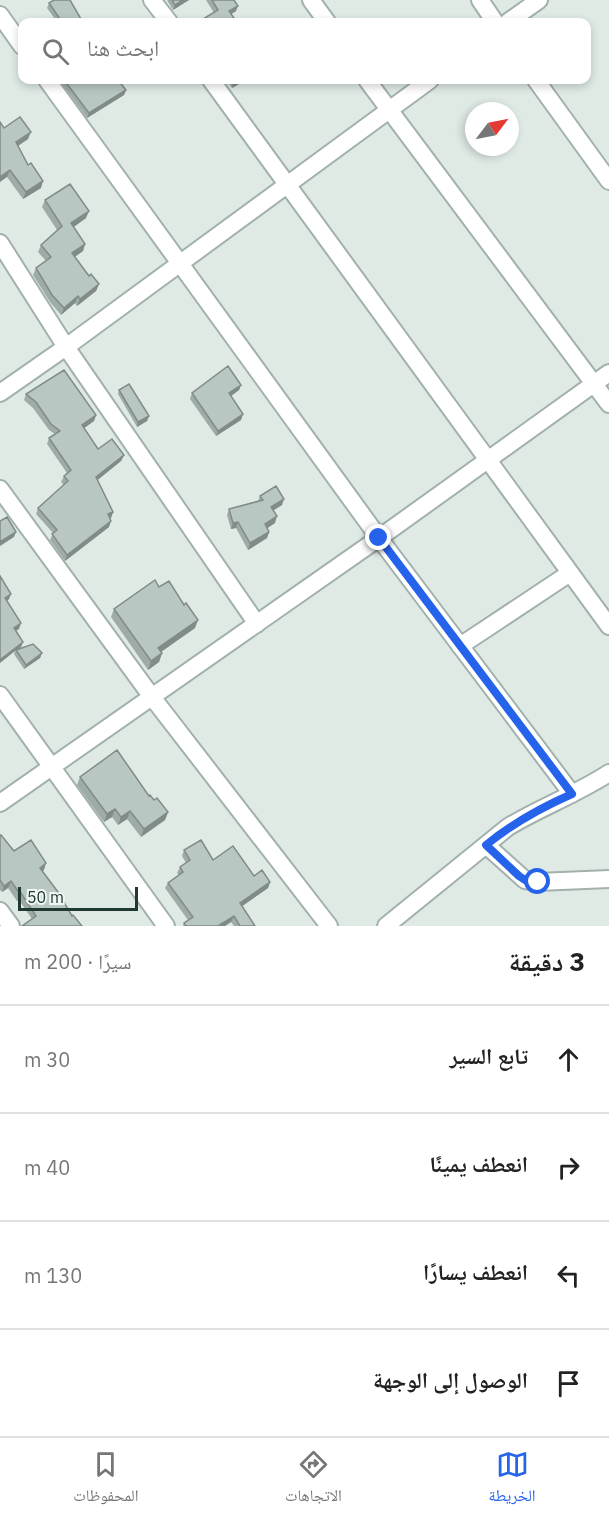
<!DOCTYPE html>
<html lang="ar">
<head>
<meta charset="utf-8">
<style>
  :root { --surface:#fff; --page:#f6f6f6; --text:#222; --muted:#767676; --line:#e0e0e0; --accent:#2563eb }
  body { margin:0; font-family:"IBM Plex Sans","Noto Naskh Arabic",sans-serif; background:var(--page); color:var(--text); direction:rtl }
  .compass { position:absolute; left:465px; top:102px; width:54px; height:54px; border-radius:50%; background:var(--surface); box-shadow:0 3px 9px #0003; rotate:58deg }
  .scale { position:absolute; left:18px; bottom:15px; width:120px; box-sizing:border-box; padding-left:6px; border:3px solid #213933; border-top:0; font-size:16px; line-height:21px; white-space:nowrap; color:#213933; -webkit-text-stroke:4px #eff7f3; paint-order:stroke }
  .stop { position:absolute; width:18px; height:18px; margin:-14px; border:4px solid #2563eb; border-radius:50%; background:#fff }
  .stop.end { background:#2563eb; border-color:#fff; box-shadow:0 2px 6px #0008 }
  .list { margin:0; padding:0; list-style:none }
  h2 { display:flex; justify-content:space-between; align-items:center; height:78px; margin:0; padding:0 24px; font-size:26px }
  h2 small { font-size:20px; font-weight:400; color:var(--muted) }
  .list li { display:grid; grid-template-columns:39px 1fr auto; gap:18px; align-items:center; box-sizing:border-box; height:108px; padding:0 24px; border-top:2px solid var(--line) }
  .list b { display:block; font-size:22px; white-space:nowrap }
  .list em { font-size:20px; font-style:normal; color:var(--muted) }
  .icon { flex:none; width:33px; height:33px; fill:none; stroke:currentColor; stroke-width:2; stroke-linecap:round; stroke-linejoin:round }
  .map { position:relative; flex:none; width:609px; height:926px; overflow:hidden; direction:ltr }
  .search { position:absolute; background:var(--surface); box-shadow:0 3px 9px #0003; left:18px; right:18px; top:18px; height:66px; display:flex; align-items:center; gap:15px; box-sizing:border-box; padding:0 21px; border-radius:12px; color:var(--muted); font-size:22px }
  .sheet { height:510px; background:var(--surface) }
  nav { display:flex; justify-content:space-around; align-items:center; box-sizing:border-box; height:84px; border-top:2px solid var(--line); background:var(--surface); font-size:16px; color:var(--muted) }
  nav a { display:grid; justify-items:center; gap:3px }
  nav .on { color:var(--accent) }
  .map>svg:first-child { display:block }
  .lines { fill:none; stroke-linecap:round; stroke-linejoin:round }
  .minor-casing { stroke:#a2b1ac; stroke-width:20 }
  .minor { stroke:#fff; stroke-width:16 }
  .wall { fill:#9eaba6 }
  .shaded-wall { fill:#818b87 }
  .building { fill:#b8c7c1; stroke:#818b87; stroke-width:1.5 }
  .route { stroke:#2563eb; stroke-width:8 }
</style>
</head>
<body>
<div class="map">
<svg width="609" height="926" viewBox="0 0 609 926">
  <rect width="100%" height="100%" fill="#dfeae5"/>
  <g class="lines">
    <defs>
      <path id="minor" d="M 152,0 L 169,22
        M 311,0 L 327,22
        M 480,0 L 495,22
        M 0,15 L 22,46
        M 508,22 L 539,0
        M 47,80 L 379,538 L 572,794
        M 211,80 L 609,626
        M 367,80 L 609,404
        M 536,80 L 609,181
        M 0,243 L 66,347 L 257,624
        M 0,393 L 66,347 L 430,80
        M 0,489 L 152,697 L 329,926
        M 460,646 L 570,573
        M 0,695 L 166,926
        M 0,803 L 379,538 L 609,373
        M 486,845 L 525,880 L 538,882 L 609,879
        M 0,911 L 11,926
        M 386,926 L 508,827 C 541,807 577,794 609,773"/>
    </defs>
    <use href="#minor" class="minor-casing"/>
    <use href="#minor" class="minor"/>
  </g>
  <path class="wall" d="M 167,0 L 189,0 L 173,10 Z
    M 206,0 L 234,0 L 236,11 L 231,14 L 234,18 L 233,22 L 198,22 L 214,13 Z
    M 49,3 L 80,22 L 57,22 L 47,8 Z
    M 59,80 L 118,80 L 126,90 L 124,95 L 87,118 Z
    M 226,80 L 246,80 L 232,88 Z
    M 4,128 L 28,139 L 18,146 L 41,188 L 23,199 L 7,177 Z
    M 45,200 L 86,218 L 74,227 L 85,244 L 83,251 L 75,257 L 89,276 L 99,284 L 96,291 L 77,306 L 75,303 L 61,315 L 50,302 L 33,275 L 36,268 L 46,261 L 38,252 L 41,245 L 57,230 L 42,207 Z
    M 241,385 L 239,390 L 231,396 L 243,414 L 241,420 L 216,436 L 190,399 L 192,393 Z
    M 119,390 L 149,416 L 147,421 L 137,427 L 118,394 Z
    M 26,394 L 96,415 L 94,421 L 84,428 L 98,449 L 124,455 L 121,461 L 97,480 L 113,512 L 111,518 L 110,518 L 109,527 L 65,561 L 50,540 L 53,533 L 36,514 L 38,508 L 64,485 L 61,482 L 64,476 L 67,473 L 47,444 L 49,438 L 55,434 L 49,430 L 33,408 L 24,400 Z
    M 260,496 L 282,505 L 274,510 L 275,523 L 267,528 L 269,532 L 267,538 L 248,550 L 236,528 L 231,529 L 227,515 L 229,509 L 258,501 Z
    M 0,576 L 9,599 L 7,601 L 19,629 L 16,630 L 23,642 L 21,647 L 18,649 L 42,653 L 40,658 L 24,669 L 14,654 L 15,651 Z
    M 159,587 L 195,628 L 161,652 L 162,653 L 159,662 L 148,670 L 111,617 L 114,609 Z
    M 80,777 L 149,796 L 168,812 L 165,820 L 141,837 L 127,819 L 118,825 L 112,817 L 104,822 L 77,785 Z
    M 0,835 L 14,851 L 44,870 L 42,871 L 72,916 L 82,926 L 32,919 L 19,900 L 17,901 L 8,888 L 2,892 L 0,890 Z
    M 184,850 L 213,860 L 270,882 L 268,888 L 242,906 L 255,926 L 234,926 L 231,922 L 225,926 L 183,926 L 184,923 L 188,920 L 165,888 L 168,883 L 179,875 L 177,873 L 180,867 L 186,863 L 182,856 Z"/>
  <path class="shaded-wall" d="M 183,0 L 189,0 L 173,10 L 175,5 Z
    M 238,6 L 236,11 L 227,17 L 229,11 Z
    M 240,80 L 246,80 L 232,88 L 233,83 Z
    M 126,90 L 124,95 L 87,118 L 89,113 Z
    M 31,132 L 28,139 L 13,149 L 16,142 Z
    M 10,170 L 7,177 L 0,182 L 0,177 Z
    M 43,181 L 41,188 L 23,199 L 26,192 Z
    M 89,211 L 86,218 L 69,230 L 71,223 Z
    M 85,244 L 83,251 L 70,260 L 72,253 Z
    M 99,284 L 96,291 L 77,306 L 80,299 Z
    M 78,296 L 75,303 L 61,315 L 64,308 Z
    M 241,385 L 239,390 L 227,399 L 229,393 Z
    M 243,414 L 241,420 L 216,436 L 218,431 Z
    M 96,415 L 94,421 L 80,431 L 82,425 Z
    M 149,416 L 147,421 L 137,427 L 138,422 Z
    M 124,455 L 121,461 L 94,483 L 96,477 Z
    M 284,499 L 282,505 L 269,513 L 271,507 Z
    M 113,512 L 111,518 L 106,520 L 108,514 Z
    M 277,516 L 275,523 L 263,531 L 265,524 Z
    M 111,521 L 109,527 L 65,561 L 67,555 Z
    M 238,522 L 236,528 L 231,529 L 233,523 Z
    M 16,532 L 14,537 L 0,546 L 0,542 Z
    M 269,532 L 267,538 L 248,550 L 250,543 Z
    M 11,594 L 9,599 L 3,603 L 5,598 Z
    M 198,620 L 195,628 L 155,656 L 158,648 Z
    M 21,623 L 19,629 L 12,633 L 14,628 Z
    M 23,642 L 21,647 L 16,650 L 15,651 L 0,663 L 0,660 Z
    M 42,653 L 40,658 L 24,669 L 26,665 Z
    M 162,653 L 159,662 L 148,670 L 151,661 Z
    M 115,809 L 112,817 L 104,822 L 107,814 Z
    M 130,811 L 127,819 L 118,825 L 121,817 Z
    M 168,812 L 165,820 L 141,837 L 144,829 Z
    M 46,863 L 44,870 L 38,874 L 40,868 Z
    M 11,881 L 8,888 L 2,892 L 4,886 Z
    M 270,882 L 268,888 L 238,909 L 240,903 Z
    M 234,916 L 231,922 L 225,926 L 218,926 Z"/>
  <path class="building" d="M 54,0 L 70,0 L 81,19 L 76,22 L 62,22 L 49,3 Z
    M 172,0 L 183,0 L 175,5 Z
    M 212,0 L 234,0 L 238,6 L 229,11 L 234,18 L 229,22 L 198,22 L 218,10 Z
    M 64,80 L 118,80 L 126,90 L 89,113 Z
    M 231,80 L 240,80 L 233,83 Z
    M 20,117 L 31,132 L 16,142 L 28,165 L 31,163 L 43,181 L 26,192 L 10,170 L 0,177 L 0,122 L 4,128 Z
    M 70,184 L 89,211 L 71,223 L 85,244 L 72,253 L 89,276 L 91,274 L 99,284 L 80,299 L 78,296 L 64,308 L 52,295 L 36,268 L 51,257 L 41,245 L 62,226 L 45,200 Z
    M 228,366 L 241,385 L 229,393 L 243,414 L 218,431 L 192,393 Z
    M 64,370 L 96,415 L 82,425 L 98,449 L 112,439 L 124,455 L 96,477 L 113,512 L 108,514 L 111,521 L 67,555 L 52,534 L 57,530 L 38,508 L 68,481 L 64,476 L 71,470 L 49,438 L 60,431 L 51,424 L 36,402 L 26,394 Z
    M 129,384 L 149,416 L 138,422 L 119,390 Z
    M 276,486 L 284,499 L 271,507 L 277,516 L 265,524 L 269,532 L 250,543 L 238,522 L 233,523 L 229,509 L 263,500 L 260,496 Z
    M 7,517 L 16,532 L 0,542 L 0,521 Z
    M 0,576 L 11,594 L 5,598 L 21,623 L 14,628 L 23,642 L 0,660 Z
    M 155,580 L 159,587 L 169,581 L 184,605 L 186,603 L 198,620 L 158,648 L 162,653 L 151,661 L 114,609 Z
    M 33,644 L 42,653 L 26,665 L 16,650 Z
    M 117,750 L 149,796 L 150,795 L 154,800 L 157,798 L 168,812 L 144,829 L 130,811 L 121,817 L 115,809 L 107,814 L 80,777 Z
    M 0,835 L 1,835 L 14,851 L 31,840 L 46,863 L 40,868 L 58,892 L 72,916 L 73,915 L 82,926 L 22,926 L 36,916 L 21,893 L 20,894 L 11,881 L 4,886 L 0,880 Z
    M 201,840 L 213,860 L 233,846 L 254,876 L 262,870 L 270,882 L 240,903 L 255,926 L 240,926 L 234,916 L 218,926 L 186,926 L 184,923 L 193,917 L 168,883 L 183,872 L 180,867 L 190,860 L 184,850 Z"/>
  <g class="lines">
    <path class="route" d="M 379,538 L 572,794 C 540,808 513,823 486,845 L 519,876 L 525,880 L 538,882"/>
  </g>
</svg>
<svg class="compass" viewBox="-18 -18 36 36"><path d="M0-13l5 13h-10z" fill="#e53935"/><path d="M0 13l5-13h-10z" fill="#767676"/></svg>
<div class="scale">50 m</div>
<div class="stop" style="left:538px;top:882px"></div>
<div class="stop end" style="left:379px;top:538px"></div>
<div class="search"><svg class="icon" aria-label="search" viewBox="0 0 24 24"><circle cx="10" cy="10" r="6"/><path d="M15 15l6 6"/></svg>ابحث هنا</div>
</div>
<section class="sheet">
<h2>3 دقيقة<small>سيرًا · 200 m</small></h2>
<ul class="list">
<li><svg class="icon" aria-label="ahead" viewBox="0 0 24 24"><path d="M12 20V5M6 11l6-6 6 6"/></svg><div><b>تابع السير</b></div><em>30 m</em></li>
<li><svg class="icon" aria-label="right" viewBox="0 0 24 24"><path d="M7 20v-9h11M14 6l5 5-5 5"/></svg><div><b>انعطف يمينًا</b></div><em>40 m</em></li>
<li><svg class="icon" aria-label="left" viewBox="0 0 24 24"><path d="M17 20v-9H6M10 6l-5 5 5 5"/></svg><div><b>انعطف يسارًا</b></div><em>130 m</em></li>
<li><svg class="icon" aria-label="arrive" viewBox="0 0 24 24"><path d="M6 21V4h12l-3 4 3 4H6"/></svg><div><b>الوصول إلى الوجهة</b></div></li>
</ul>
</section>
<nav>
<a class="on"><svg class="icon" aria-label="map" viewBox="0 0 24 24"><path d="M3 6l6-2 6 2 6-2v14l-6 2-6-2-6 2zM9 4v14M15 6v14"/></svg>الخريطة</a>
<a><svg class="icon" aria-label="directions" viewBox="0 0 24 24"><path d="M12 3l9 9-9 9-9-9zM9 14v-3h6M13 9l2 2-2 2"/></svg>الاتجاهات</a>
<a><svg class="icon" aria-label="saved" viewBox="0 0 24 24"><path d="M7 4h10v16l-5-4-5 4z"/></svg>المحفوظات</a>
</nav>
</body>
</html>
